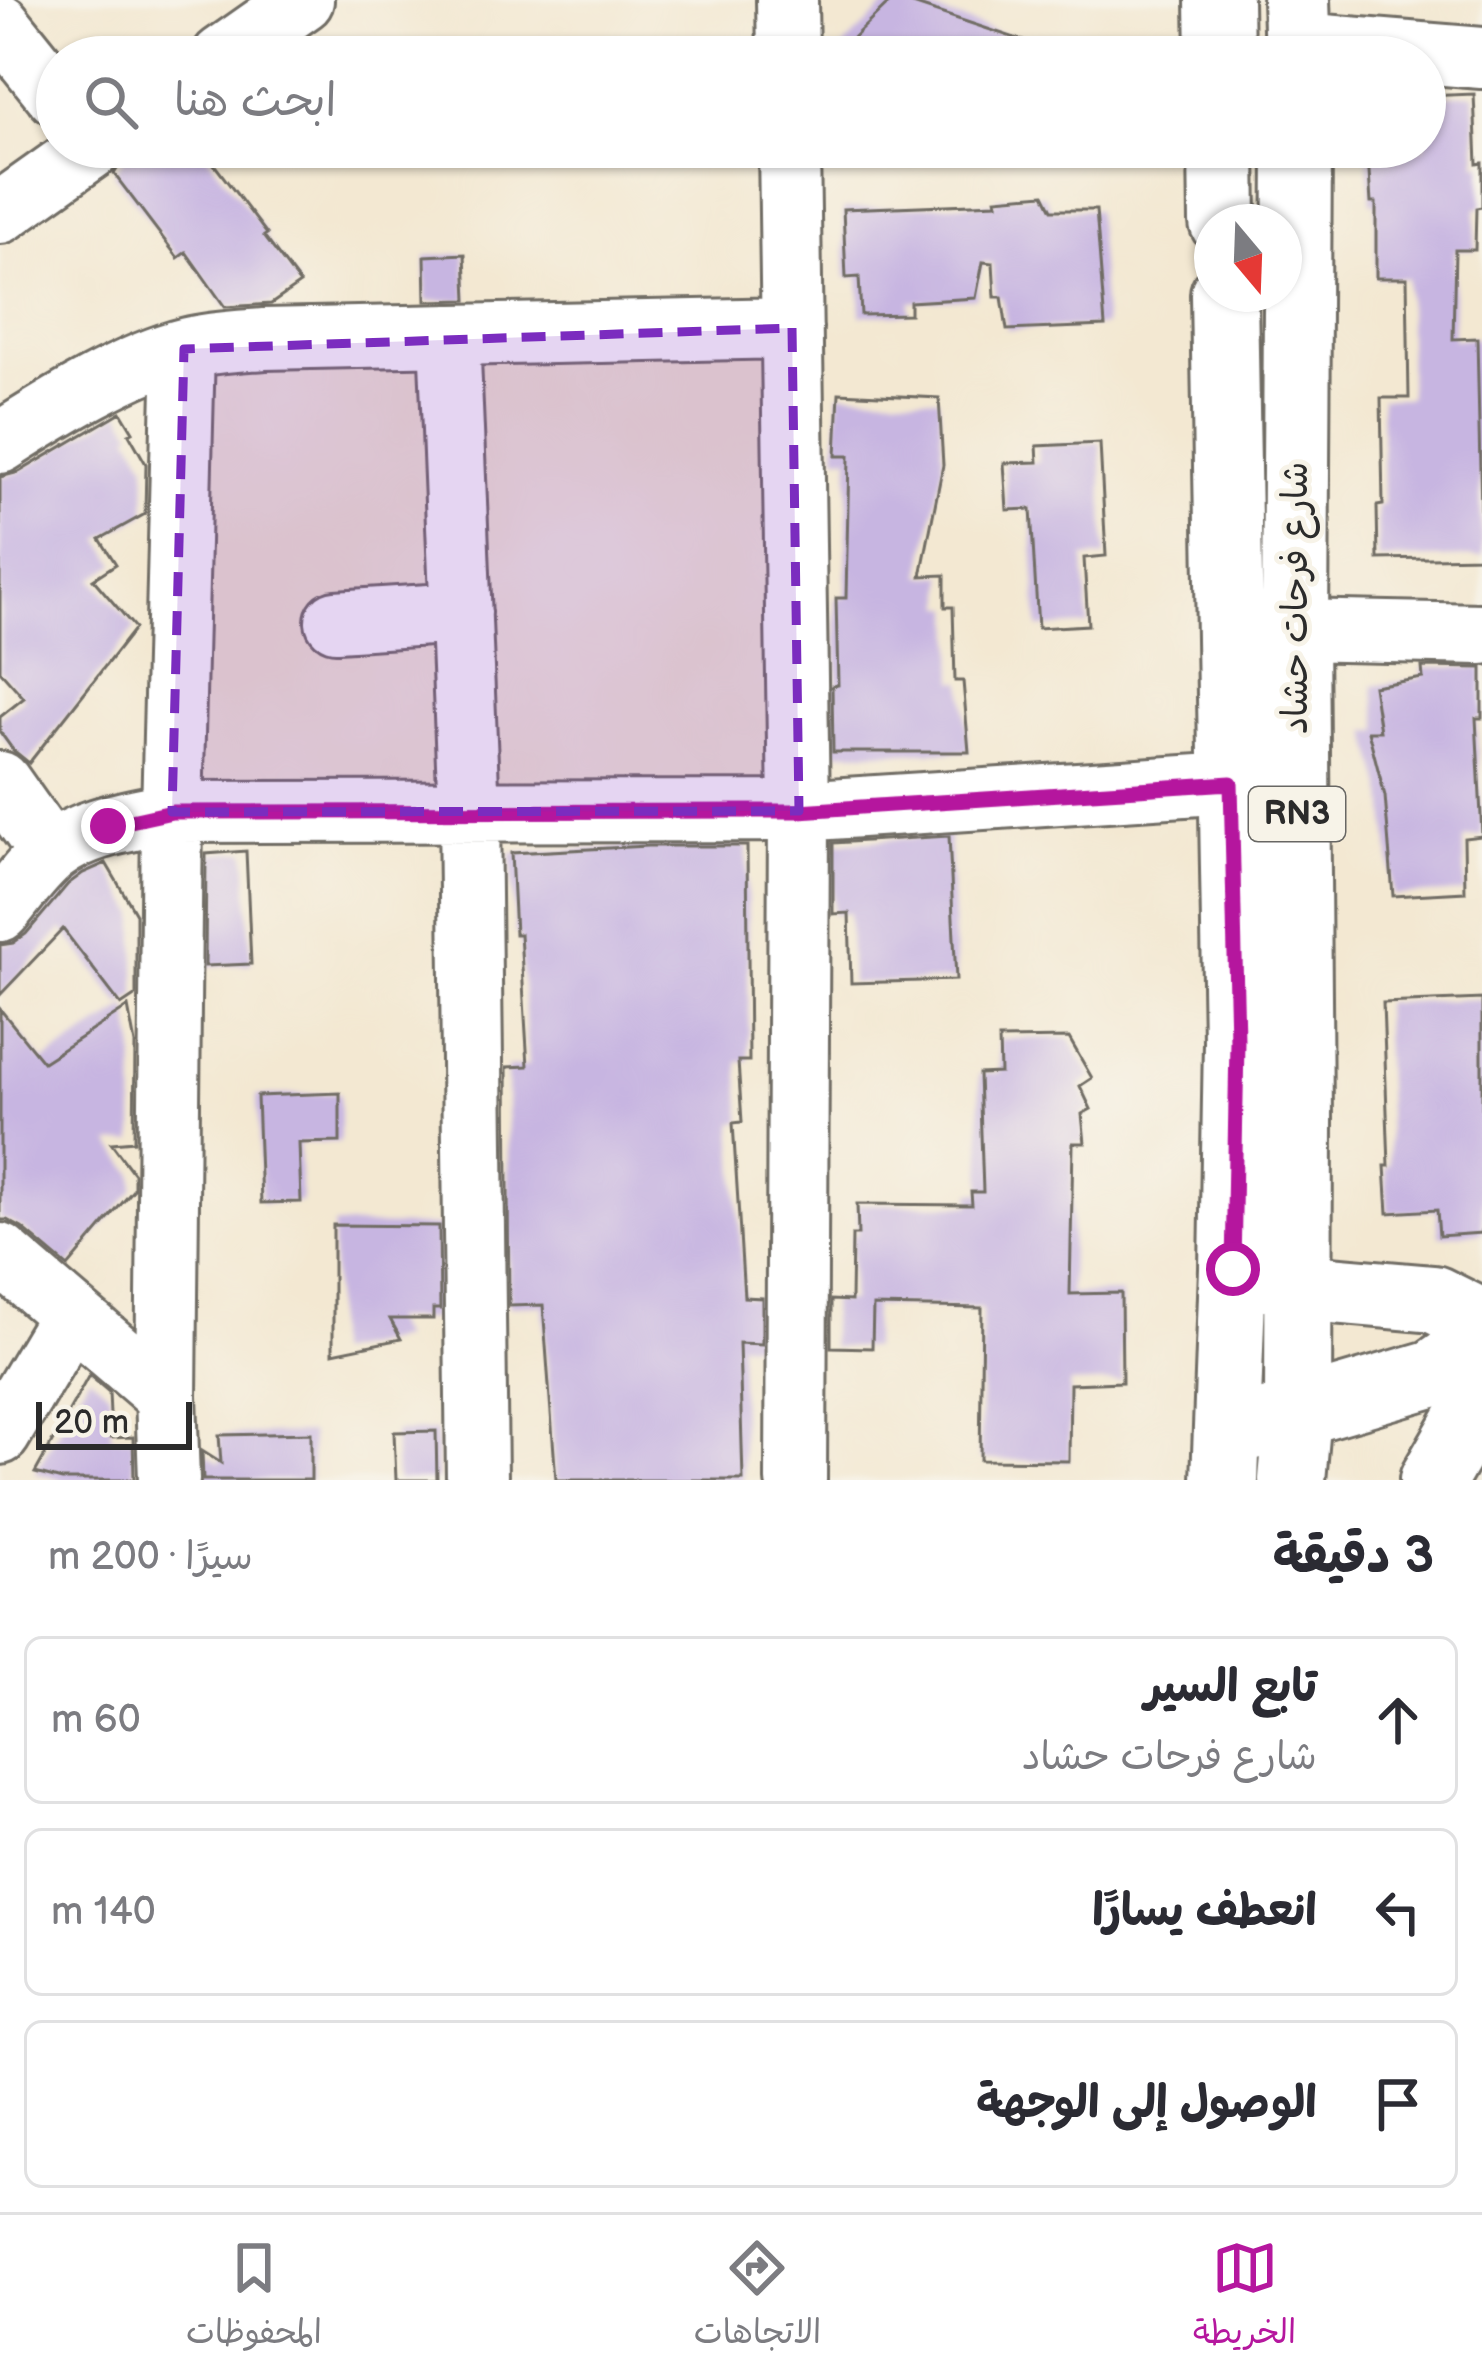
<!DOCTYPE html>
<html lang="ar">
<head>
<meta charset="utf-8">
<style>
  :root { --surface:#fff; --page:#f7f7f7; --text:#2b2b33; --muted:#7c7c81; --line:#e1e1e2; --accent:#b5179e }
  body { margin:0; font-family:"Balsamiq Sans","Playpen Sans Arabic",sans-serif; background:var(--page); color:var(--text); direction:rtl }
  .compass { position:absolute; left:1194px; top:204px; width:108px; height:108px; border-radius:50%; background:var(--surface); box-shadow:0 3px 9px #0004; rotate:161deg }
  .scale { position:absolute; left:36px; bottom:30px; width:156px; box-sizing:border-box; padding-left:12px; border:6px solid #2b2b2b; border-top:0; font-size:33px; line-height:42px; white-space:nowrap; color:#2b2b2b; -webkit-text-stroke:9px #f7f3e8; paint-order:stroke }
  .stop { position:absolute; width:36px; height:36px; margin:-27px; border:9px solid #b5179e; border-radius:50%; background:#fff }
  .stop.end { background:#b5179e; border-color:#fff; box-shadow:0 3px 12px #0008 }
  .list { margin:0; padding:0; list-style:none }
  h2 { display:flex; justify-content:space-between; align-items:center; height:156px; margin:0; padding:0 48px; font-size:51px }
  h2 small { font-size:39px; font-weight:400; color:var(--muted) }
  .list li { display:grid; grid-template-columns:78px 1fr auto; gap:36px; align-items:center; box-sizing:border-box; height:168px; margin:0 24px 24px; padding:0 24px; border:3px solid var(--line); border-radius:18px }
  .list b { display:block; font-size:45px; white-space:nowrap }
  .list p { margin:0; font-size:39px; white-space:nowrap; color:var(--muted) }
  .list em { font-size:39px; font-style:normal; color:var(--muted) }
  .icon { flex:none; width:66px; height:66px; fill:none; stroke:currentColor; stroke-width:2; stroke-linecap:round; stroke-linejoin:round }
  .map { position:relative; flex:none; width:1482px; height:1480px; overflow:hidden; direction:ltr }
  .search { position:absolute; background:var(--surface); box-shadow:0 3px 9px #0004; left:36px; right:36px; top:36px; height:132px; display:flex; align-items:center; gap:30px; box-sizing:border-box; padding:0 42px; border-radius:66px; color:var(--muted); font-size:45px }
  .sheet { height:732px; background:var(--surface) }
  nav { display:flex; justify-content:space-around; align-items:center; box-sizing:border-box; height:168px; border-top:3px solid var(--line); background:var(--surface); font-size:33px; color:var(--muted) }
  nav a { display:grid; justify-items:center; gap:6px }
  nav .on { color:var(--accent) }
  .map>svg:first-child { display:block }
  .building { fill:#c7b5e1 }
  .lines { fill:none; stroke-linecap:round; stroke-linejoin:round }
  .street-casing { stroke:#716d65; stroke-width:66 }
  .secondary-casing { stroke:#716d65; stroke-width:72 }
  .primary-casing { stroke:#716d65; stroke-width:72 }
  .street { stroke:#fff; stroke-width:60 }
  .secondary { stroke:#fff; stroke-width:66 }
  .primary { stroke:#fff; stroke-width:66 }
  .route { stroke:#b5179e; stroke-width:15 }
  .marked { fill:#7b2cbf; fill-opacity:0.2; stroke:#7b2cbf; stroke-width:9; stroke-dasharray:24 15; stroke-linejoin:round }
  .labels { text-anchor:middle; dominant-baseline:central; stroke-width:10; stroke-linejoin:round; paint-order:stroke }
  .shield { fill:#f7f3e8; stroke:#686764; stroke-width:3 }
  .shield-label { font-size:33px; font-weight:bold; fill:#2b2b2b }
  .street-label { font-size:36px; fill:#2b2b2b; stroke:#f7f3e8 }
</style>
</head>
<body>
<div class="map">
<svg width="1482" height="1480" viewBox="0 0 1482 1480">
  <rect width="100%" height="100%" fill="#f7f3e8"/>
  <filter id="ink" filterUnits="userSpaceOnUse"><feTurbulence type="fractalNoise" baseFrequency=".00833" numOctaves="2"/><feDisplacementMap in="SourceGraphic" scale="24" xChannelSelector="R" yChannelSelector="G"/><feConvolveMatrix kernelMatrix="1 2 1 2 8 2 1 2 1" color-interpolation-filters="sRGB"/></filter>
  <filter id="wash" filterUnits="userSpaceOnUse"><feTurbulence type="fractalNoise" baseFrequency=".004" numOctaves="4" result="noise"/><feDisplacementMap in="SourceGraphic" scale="48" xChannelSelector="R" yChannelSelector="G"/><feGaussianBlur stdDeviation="2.7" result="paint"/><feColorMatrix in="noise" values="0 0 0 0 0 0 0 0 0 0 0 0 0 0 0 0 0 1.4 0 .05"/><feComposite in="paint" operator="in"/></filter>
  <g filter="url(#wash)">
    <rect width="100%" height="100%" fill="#f3e8d2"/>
    <g id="blocks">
      <path class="building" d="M 892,0 L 901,0 L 1048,49 L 1047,57 L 833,57 Z
        M 1474,94 L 1477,164 L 1482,163 L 1482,207 L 1476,208 L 1475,250 L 1455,250 L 1453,339 L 1477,338 L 1482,557 L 1378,559 L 1377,506 L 1383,505 L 1381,398 L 1409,398 L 1407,278 L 1376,278 L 1376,203 L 1371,203 L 1368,156 L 1380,155 L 1380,147 L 1425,147 L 1425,96 Z
        M 137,147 L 201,147 L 267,234 L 264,236 L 300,284 L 271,304 L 225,307 L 186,252 L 178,258 L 114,174 L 125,156 Z
        M 1044,194 L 1052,210 L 1096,210 L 1105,326 L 1007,330 L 1002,297 L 995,297 L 993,263 L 983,262 L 976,298 L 910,302 L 910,314 L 861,315 L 859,277 L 846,278 L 843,209 L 997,203 L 996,198 Z
        M 465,254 L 467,300 L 426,301 L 425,256 Z
        M 839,393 L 939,398 L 943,465 L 921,576 L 945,575 L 945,607 L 953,607 L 955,681 L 963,681 L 969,752 L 833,752 L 832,686 L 838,685 L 836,598 L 846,598 L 849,456 L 836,456 Z
        M 121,412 L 133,432 L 129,434 L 146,464 L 145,514 L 100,539 L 116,564 L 93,579 L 135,628 L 29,763 L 13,750 L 0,732 L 0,717 L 24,698 L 0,671 L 0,477 L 19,472 Z
        M 1100,443 L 1106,556 L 1084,558 L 1088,625 L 1038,628 L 1031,509 L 1007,510 L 1004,463 L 1038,462 L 1037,446 Z
        M 1422,667 L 1482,668 L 1482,718 L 1476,718 L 1482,836 L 1464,838 L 1465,892 L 1393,896 L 1385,796 L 1368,731 L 1380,731 L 1373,686 L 1423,678 Z
        M 949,836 L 956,980 L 851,983 L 849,913 L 833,914 L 833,843 Z
        M 648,846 L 747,846 L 749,1061 L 738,1061 L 742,1122 L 733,1123 L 744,1297 L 762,1298 L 762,1344 L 739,1343 L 743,1480 L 556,1480 L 543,1305 L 509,1306 L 507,1067 L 528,1066 L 520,934 L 515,934 L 511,853 Z
        M 246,851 L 251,964 L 205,966 L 206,854 Z
        M 106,863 L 136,914 L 136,995 L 121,1005 L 63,929 L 0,995 L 0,945 L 13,943 L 26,934 L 68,884 L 83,873 Z
        M 1482,999 L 1482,1233 L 1439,1236 L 1437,1210 L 1388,1213 L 1385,1166 L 1389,1166 L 1383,1003 Z
        M 128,1007 L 135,1044 L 134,1141 L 111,1143 L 134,1174 L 134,1189 L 68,1267 L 22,1228 L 7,1220 L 0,1220 L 0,1009 L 43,1062 Z
        M 1069,1038 L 1092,1078 L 1080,1086 L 1091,1109 L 1082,1114 L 1085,1143 L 1073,1143 L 1070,1294 L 1121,1293 L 1122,1382 L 1070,1384 L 1069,1461 L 980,1460 L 982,1308 L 873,1306 L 872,1348 L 831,1347 L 831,1300 L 851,1301 L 852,1235 L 858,1235 L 857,1204 L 972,1205 L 971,1192 L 983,1192 L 979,1074 L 1000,1073 L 999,1039 Z
        M 340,1093 L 340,1142 L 299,1143 L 301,1202 L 261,1203 L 257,1096 Z
        M 333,1225 L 439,1226 L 440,1309 L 433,1309 L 433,1319 L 390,1319 L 401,1339 L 333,1353 Z
        M 89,1375 L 109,1392 L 111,1438 L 133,1437 L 134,1480 L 62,1480 L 35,1473 Z
        M 436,1431 L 437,1480 L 396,1480 L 394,1432 Z
        M 311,1433 L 311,1480 L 203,1480 L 202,1451 L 221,1463 L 219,1435 Z"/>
    </g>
  </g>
  <g filter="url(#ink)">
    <use href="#blocks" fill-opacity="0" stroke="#716d65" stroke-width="3"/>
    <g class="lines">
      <defs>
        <path id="street" d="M 787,0 L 788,57
          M 0,24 L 57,95
          M 1299,43 L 1482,58
          M 222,57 L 303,0
          M 789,147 L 799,811 L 796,1480
          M 0,213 L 93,147
          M 449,335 L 469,811 L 477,1480
          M 0,443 C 53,409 127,363 188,348 C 212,342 238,341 264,339 L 792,328
          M 336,621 L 461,613
          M 1295,630 L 1482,634
          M 0,782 L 50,853
          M 0,911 C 16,892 32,868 52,852 C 86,826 132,821 172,812 L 799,811 L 1231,783
          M 0,1254 L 166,1396
          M 0,1434 L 71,1315
          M 169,1480 L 166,1396 L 172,812 L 184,349"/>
        <path id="secondary" d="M 1242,1271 L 1298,1285 L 1331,1290 L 1434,1299 L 1482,1323
          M 1246,1428 L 1434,1373 L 1482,1339"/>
        <path id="primary" d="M 1219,0 L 1220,57
          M 1296,0 L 1298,57
          M 1222,147 L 1223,222
          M 1224,294 L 1237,1041 L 1233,1269 L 1225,1480
          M 1292,1480 L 1298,1414 L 1299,1120 L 1295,630 L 1298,147
          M 1433,1480 L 1482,1395"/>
      </defs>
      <use href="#street" class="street-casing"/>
      <use href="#secondary" class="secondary-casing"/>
      <use href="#primary" class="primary-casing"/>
      <use href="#street" class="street"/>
      <use href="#secondary" class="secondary"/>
      <use href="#primary" class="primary"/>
    </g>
  </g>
  <g class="lines" filter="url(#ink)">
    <path class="route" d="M 108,826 L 172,812 L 799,811 L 1231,783 L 1237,1041 L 1233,1269"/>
  </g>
  <path class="marked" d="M 792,328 L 799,811 L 172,812 L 184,349 Z"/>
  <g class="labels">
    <rect class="shield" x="1249" y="787" width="96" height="54" rx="9"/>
    <g class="shield-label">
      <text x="1297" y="814">RN3</text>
    </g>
    <g class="street-label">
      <text transform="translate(1296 598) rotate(-90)">شارع فرحات حشاد</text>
    </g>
  </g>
</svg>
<svg class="compass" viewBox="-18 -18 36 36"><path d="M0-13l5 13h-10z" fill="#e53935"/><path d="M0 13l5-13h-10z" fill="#7c7c81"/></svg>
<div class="scale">20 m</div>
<div class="stop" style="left:1233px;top:1269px"></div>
<div class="stop end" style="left:108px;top:826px"></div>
<div class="search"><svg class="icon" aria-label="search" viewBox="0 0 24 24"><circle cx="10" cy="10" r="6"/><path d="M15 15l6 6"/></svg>ابحث هنا</div>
</div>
<section class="sheet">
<h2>3 دقيقة<small>سيرًا · 200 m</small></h2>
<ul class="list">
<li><svg class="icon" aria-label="ahead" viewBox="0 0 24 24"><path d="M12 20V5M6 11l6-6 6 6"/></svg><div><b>تابع السير</b><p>شارع فرحات حشاد</p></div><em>60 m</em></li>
<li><svg class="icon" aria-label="left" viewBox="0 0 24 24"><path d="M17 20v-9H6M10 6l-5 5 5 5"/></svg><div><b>انعطف يسارًا</b></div><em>140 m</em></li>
<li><svg class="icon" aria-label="arrive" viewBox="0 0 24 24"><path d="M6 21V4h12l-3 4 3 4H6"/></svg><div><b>الوصول إلى الوجهة</b></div></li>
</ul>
</section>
<nav>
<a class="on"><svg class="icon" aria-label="map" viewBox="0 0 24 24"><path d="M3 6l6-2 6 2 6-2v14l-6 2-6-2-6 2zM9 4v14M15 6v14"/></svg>الخريطة</a>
<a><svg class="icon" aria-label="directions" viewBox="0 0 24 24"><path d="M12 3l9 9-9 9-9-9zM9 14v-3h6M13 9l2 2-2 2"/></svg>الاتجاهات</a>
<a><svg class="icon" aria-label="saved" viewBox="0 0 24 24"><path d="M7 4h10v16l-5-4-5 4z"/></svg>المحفوظات</a>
</nav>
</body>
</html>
